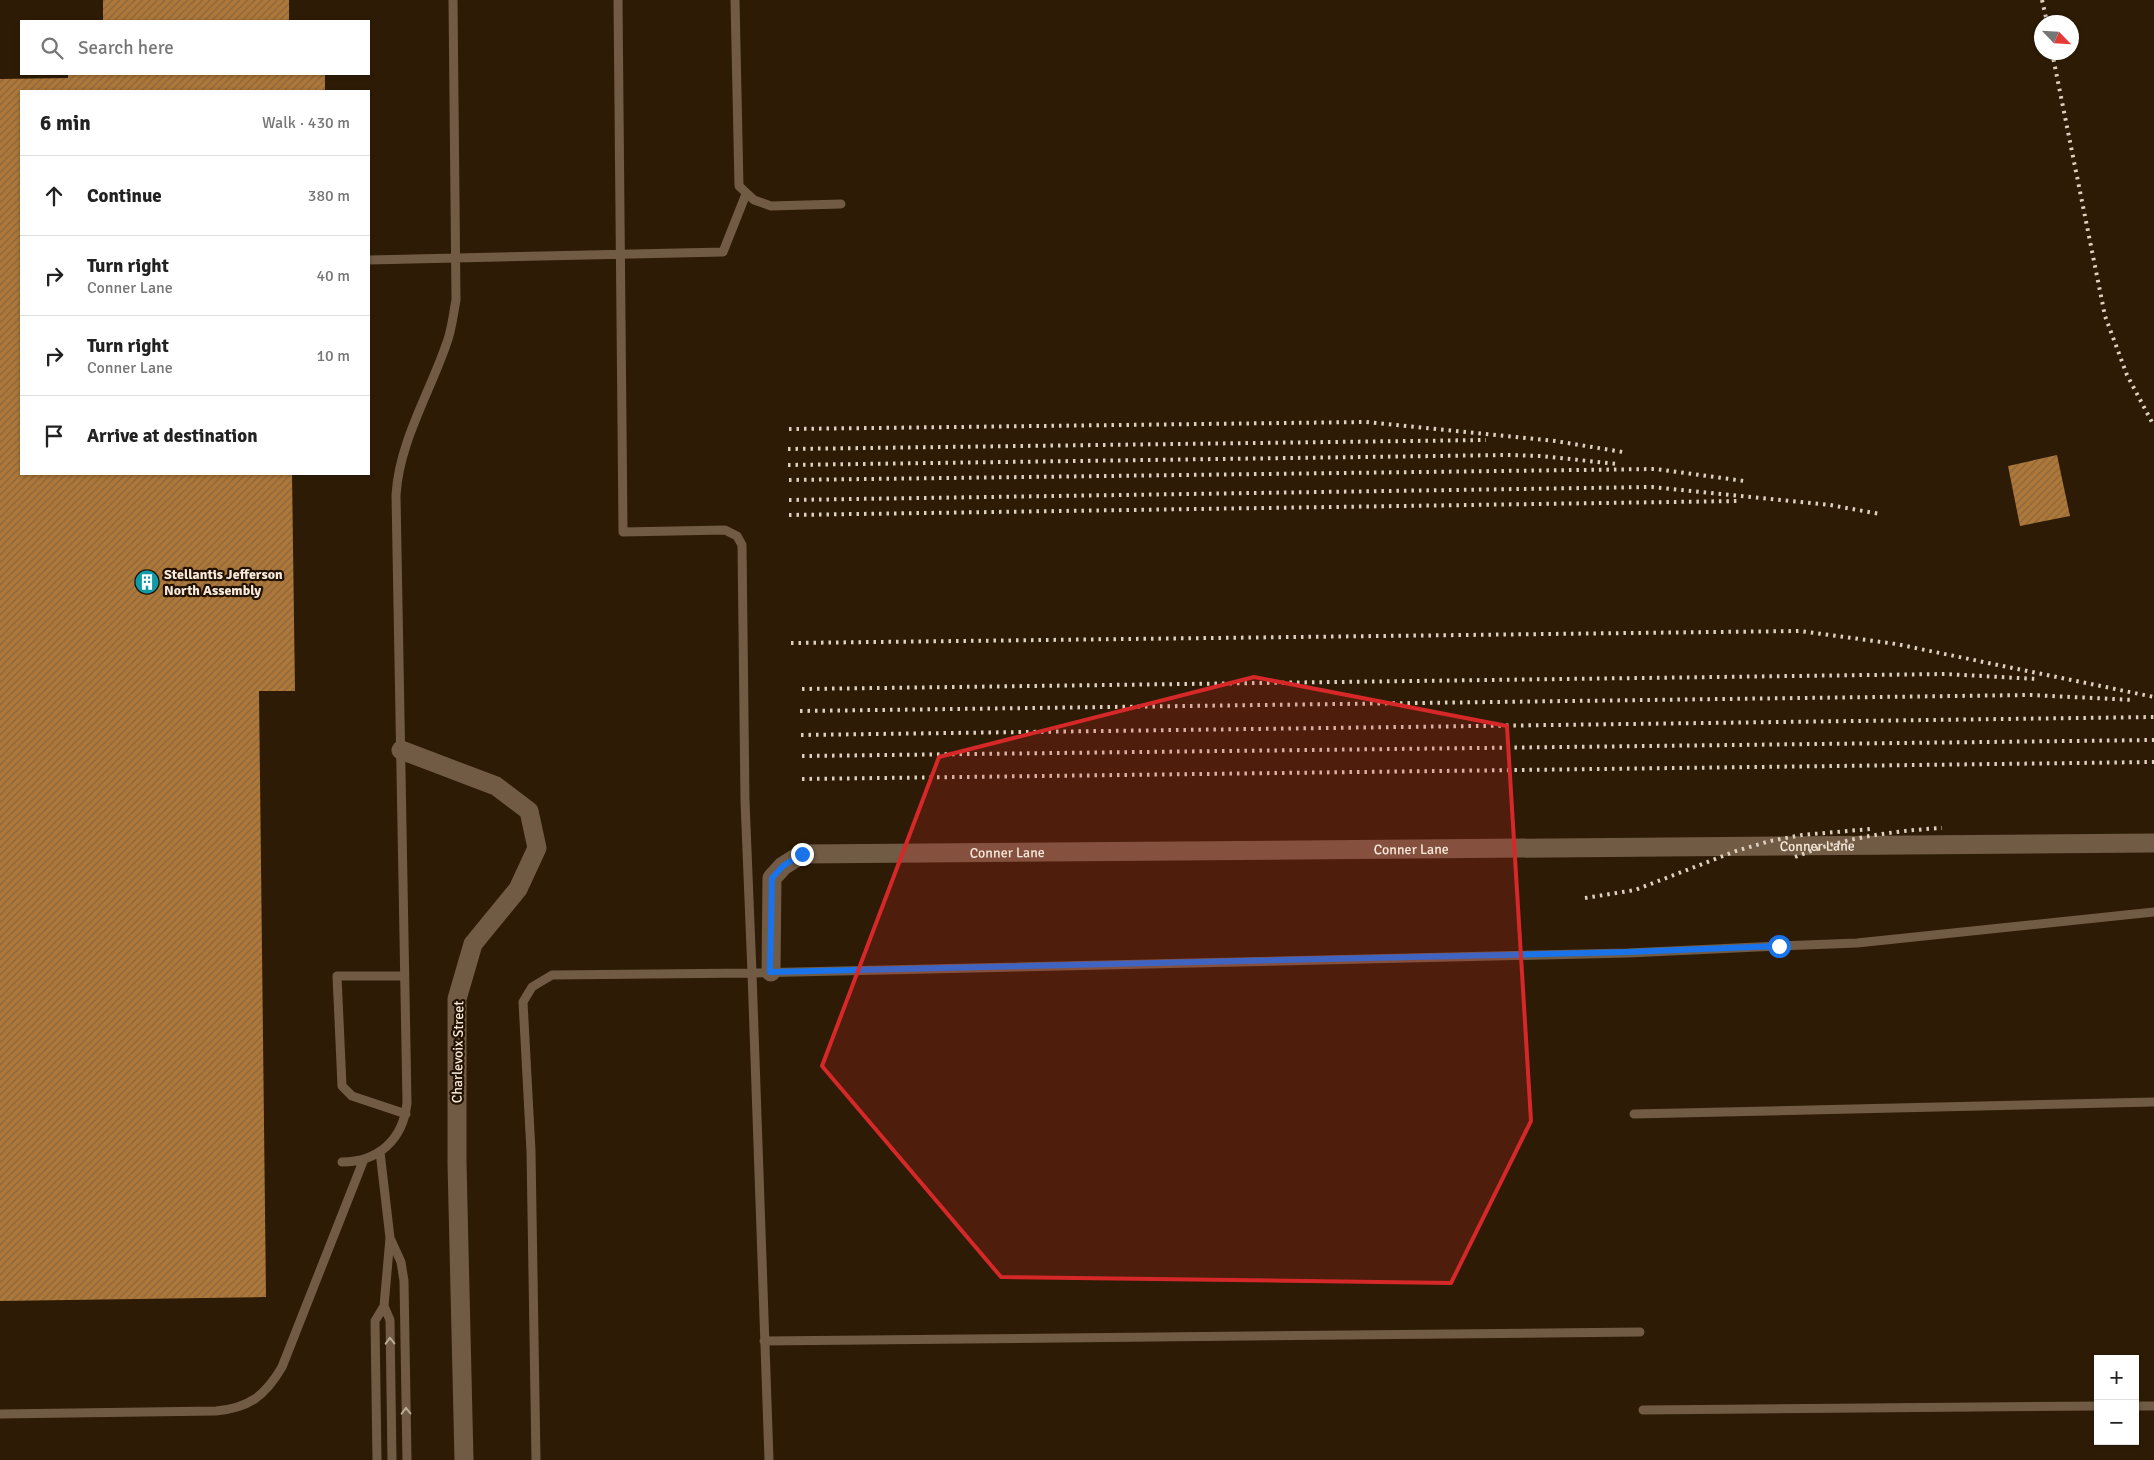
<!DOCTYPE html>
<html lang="en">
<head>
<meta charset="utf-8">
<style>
  :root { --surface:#fff; --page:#f6f6f6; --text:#222; --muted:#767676; --line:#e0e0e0 }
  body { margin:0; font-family:Signika,sans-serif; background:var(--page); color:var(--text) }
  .controls { position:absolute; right:15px; bottom:15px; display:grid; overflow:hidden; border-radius:0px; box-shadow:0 1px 4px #0004 }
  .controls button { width:45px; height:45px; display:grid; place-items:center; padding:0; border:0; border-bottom:1px solid var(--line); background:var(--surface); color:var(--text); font:25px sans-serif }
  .compass { position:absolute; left:2034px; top:15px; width:45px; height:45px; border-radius:50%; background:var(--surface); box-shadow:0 1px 4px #0004; rotate:115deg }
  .stop { position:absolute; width:15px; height:15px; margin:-11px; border:4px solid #1a73e8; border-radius:50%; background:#fff }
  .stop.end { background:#1a73e8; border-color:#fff; box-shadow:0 1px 5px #0008 }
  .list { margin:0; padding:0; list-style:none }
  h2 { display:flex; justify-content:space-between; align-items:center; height:65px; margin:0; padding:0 20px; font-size:21px }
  h2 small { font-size:16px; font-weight:400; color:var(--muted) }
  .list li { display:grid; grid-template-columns:32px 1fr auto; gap:15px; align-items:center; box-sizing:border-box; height:80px; padding:0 20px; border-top:1px solid var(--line) }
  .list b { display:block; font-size:19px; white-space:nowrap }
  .list p { margin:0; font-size:16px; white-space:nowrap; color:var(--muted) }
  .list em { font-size:16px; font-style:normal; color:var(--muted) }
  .icon { flex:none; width:28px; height:28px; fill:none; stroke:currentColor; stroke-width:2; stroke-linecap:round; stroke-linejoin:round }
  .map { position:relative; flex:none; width:2154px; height:1460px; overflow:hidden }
  .search { position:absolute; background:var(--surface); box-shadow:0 1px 4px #0004; left:20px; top:20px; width:350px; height:55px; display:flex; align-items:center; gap:12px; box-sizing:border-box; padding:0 18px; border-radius:0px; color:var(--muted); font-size:19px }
  .panel { position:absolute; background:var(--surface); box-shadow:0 1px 4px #0004; left:20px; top:90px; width:350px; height:385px; border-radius:0px }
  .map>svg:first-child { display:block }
  .building { fill:url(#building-hatch) }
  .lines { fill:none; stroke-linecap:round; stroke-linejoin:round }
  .service { stroke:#715b44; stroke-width:9 }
  .minor { stroke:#715b44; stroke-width:19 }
  .rail { stroke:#ded1c2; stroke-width:4; stroke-dasharray:2.5 5; stroke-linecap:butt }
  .oneway { stroke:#bbaa98 }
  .route { stroke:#1a73e8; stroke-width:6 }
  .marked { fill:#d62828; fill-opacity:0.2; stroke:#d62828; stroke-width:4; stroke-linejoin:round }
  .labels { text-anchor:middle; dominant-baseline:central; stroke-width:4.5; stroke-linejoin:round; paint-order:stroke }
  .poi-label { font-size:14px; font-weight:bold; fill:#f7eadc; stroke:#231100; text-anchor:start }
  .street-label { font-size:14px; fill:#f7eadc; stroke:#231100 }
</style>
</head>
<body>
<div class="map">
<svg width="2154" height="1460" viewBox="0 0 2154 1460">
  <defs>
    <pattern id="building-hatch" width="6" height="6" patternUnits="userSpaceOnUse" patternTransform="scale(1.25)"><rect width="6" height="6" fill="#ad7839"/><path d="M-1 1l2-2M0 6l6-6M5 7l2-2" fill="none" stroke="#8a663c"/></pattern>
  </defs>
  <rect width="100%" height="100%" fill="#2d1b05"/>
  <path class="building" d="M 103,0 L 289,0 L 289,21 L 103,21 Z
    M 68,74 L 325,74 L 325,91 L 21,91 L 21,474 L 292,474 L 295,691 L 259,691 L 266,1297 L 0,1301 L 0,79 L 68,78 Z
    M 2057,455 L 2070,516 L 2020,526 L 2008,466 Z"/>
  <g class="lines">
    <path class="service" d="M 618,0 L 623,532 L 725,530 L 737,536 L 742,545 L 745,801 L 752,973 L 1628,953 L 1779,946 L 1857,943 L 2154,912
      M 735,0 L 739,186 L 754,200 L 771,206 L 841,204
      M 369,260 L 723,252 L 746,194
      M 404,976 L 337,976 L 342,1086 L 352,1096 L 406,1114
      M 1634,1114 L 2154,1102
      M 380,1152 L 390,1238 L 384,1306 L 390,1320 L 392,1460
      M 342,1162 C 378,1162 403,1140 407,1103 L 396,495 C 399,443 429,394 446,345 C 452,330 453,315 456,300 L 453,0
      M 391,1240 L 401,1262 L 404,1281 L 407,1460
      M 764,1341 L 1640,1332
      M 2135,1406 L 2154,1406
      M 1643,1410 L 2098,1406
      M 0,1414 L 216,1411 C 249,1408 265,1396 282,1367 L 364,1159
      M 377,1460 L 375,1321 L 384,1306
      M 536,1460 L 531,1151 L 523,1002 L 532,987 L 552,975 L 752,973 L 769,1460"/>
    <g class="minor">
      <path d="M 401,750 L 496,786 L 529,811 L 537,848 L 518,889 L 473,944 L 457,999 L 457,1163 L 464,1460"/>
      <path id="s1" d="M 771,972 L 772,878 L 783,866 L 802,854 L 2154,843"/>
    </g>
    <path class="rail" d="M 2042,0 L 2047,22
      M 2052,52 L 2105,316 L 2127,375 L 2154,426
      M 789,429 L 1366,422 L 1555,441 L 1623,452
      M 788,449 L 1486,440
      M 788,465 L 1507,455 L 1540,456 L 1618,464
      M 789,480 L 1656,469 L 1744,481
      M 789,500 L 1652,487 L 1830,505 L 1880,514
      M 789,515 L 1739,501
      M 791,643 L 1800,631 L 1896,644 L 2154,697
      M 802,689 L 1945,674 L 2037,679
      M 800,711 L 2031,695 L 2134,700
      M 801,735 L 2154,717
      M 802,756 L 2154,740
      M 802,779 L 2154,762
      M 1795,857 C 1842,838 1891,831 1942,828
      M 1585,898 L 1635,890 L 1736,851 L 1770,841 L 1802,835 L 1870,829"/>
  </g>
  <defs><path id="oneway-chevron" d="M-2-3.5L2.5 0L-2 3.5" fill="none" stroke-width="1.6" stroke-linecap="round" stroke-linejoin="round" transform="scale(1.25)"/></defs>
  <g class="oneway">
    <use href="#oneway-chevron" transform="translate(390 1341) rotate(-91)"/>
    <use href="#oneway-chevron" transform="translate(406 1411) rotate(-91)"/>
  </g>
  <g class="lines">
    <path class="route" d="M 802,854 L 783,866 L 772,878 L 770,972 L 1628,952 L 1779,946"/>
  </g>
  <path class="marked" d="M 1254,677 L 1507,726 L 1531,1121 L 1451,1283 L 1001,1277 L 822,1066 L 939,757 Z"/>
  <defs>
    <symbol id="building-disc" viewBox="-11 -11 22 22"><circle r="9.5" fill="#0f9aa8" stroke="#231100"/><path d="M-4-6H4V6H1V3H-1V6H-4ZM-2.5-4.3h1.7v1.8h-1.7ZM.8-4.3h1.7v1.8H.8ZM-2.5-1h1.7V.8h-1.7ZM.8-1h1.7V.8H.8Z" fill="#fff"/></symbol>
  </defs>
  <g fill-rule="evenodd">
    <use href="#building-disc" x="133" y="568" width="28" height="28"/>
  </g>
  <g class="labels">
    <g class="poi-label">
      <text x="164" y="574">Stellantis Jefferson<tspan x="164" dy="16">North Assembly</tspan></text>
    </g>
    <g class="street-label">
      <text stroke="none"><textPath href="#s1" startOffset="1148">Conner Lane</textPath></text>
      <text stroke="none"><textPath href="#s1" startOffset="742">Conner Lane</textPath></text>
      <text stroke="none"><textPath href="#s1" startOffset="338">Conner Lane</textPath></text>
      <text transform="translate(458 1052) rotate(-89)">Charlevoix Street</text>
    </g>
  </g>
</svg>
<div class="controls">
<button>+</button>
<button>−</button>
</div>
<svg class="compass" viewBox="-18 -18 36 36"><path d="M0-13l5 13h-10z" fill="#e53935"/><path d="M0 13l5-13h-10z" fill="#767676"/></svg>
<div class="stop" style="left:1779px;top:946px"></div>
<div class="stop end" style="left:802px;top:854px"></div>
<div class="search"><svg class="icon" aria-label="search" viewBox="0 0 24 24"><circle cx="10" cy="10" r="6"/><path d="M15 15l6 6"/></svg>Search here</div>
<section class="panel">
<h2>6 min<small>Walk · 430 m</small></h2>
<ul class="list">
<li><svg class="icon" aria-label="ahead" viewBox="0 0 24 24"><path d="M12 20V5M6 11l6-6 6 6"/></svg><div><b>Continue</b></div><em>380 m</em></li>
<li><svg class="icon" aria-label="right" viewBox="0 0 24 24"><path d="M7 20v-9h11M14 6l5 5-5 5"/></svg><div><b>Turn right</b><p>Conner Lane</p></div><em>40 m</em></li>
<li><svg class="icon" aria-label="right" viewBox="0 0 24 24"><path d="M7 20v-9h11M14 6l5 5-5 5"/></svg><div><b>Turn right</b><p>Conner Lane</p></div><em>10 m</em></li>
<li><svg class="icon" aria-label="arrive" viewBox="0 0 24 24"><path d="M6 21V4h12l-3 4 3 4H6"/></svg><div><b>Arrive at destination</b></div></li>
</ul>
</section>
</div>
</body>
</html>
